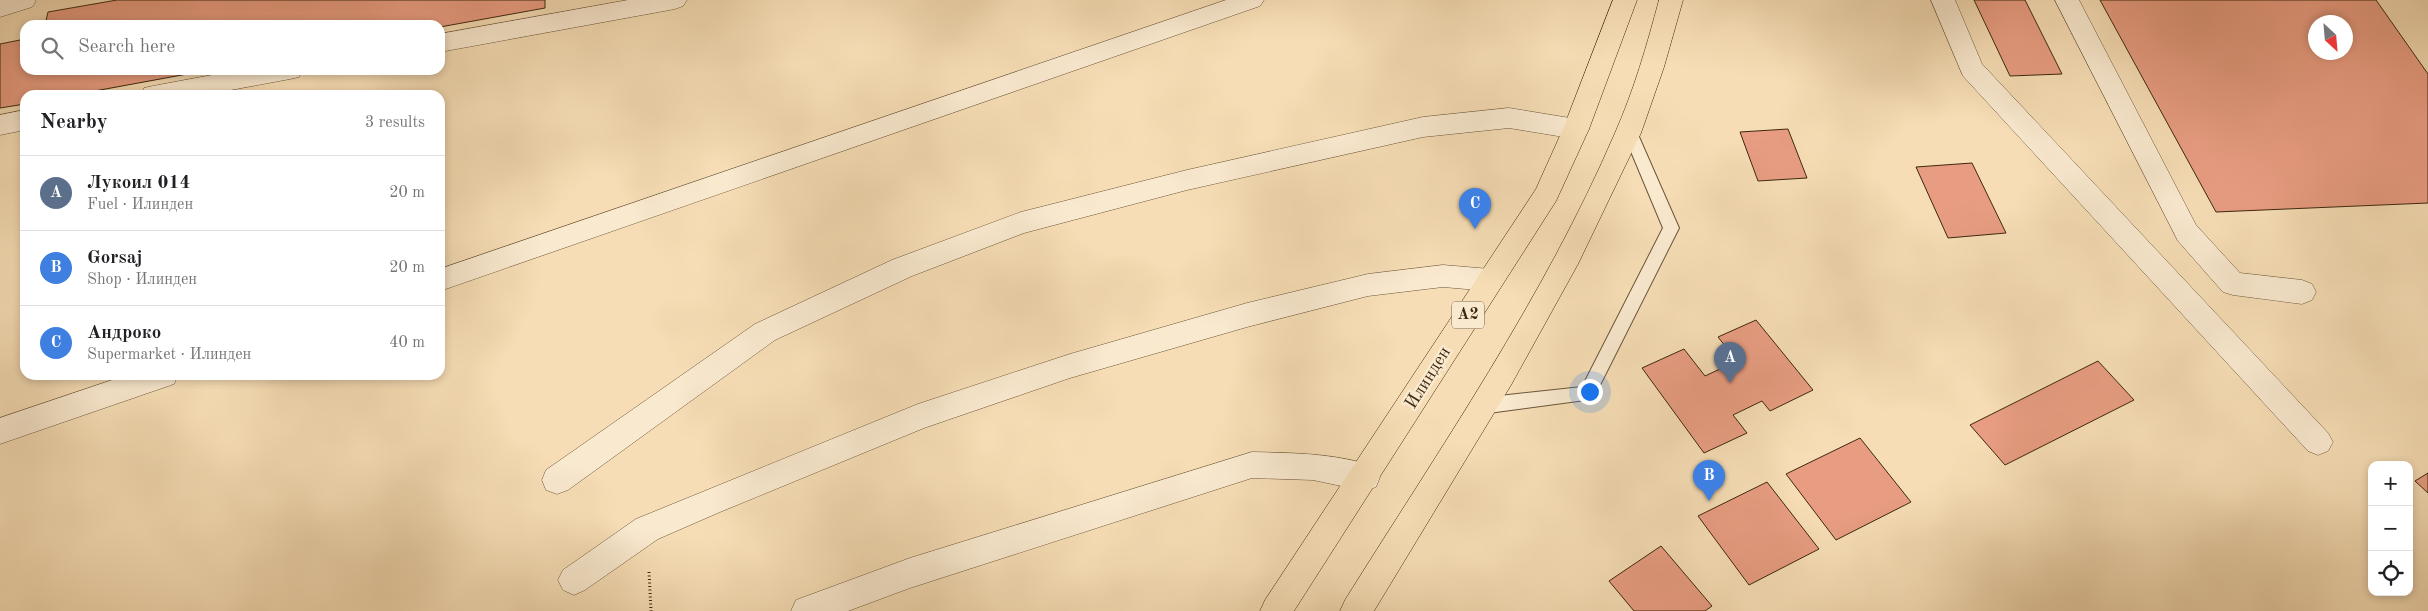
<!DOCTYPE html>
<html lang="en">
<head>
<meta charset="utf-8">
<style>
  :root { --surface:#fff; --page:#f2f2f2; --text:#202124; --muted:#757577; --line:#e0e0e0; --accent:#b45309 }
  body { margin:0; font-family:"Old Standard TT",serif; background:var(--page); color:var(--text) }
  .controls { position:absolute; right:15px; bottom:15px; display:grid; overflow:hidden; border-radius:10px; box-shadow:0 2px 8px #0003 }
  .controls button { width:45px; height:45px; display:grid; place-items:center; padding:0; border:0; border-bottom:1px solid var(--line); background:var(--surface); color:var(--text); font:25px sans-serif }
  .compass { position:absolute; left:2308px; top:15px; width:45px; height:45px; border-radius:50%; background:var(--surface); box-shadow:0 2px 8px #0003; rotate:154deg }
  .you { position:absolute; left:1589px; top:391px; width:18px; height:18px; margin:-12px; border:4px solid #fff; border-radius:50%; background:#1a73e8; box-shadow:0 0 0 8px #1a73e833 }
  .badge { display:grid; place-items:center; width:32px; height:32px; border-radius:50%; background:var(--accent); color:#fff; font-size:16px; font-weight:700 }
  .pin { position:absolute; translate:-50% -41px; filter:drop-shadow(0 1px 2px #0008) }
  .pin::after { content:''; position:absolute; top:26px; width:18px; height:15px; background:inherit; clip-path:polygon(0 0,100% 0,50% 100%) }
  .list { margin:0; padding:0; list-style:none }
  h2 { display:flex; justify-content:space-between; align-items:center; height:65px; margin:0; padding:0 20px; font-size:21px }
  h2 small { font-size:16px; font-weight:400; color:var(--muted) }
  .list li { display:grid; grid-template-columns:32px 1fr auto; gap:15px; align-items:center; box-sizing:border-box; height:75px; padding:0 20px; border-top:1px solid var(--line) }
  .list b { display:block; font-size:19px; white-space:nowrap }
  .list p { margin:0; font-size:16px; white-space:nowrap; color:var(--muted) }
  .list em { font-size:16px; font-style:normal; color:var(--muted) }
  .icon { flex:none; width:28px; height:28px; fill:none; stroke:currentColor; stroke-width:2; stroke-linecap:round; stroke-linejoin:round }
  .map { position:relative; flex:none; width:2428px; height:611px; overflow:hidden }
  .search { position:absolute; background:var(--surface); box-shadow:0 2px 8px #0003; left:20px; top:20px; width:425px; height:55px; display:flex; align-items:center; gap:12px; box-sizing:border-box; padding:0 18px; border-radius:15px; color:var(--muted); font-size:19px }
  .panel { position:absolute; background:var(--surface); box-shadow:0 2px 8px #0003; left:20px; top:90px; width:425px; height:290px; border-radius:15px }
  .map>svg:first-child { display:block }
  .building { fill:#e89d82; stroke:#3d280f; fill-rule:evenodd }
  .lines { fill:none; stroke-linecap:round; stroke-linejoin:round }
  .lane-casing { stroke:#6b5538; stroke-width:2 }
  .street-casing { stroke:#6b5538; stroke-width:1 }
  .primary-casing { stroke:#3d280f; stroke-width:1 }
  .path { stroke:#3d280f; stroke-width:3; stroke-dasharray:1 2.5; stroke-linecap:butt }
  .lane { fill:#f9e9cf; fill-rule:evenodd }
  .street { fill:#f9e9cf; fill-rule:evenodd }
  .primary { fill:#f6ddb5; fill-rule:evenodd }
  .labels { text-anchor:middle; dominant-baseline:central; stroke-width:5; stroke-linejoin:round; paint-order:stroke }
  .shield { fill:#f9e9cf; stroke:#756249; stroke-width:1 }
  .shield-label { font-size:16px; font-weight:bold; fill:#3d280f }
  .street-label { font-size:18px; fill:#3d280f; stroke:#f9e9cf }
</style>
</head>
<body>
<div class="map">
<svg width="2428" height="611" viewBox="0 0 2428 611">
  <rect width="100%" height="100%" fill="#f6ddb5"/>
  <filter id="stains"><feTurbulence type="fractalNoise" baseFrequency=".004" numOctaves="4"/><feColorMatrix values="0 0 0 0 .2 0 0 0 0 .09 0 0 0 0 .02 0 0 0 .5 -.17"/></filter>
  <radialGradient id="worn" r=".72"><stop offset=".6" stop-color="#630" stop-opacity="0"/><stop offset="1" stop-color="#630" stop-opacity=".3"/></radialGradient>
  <path class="building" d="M 117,0 L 545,0 L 545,8 L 440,27 L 440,25 L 45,25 L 48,12 Z
    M 1974,0 L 2025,0 L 2062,74 L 2010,76 Z
    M 2100,0 L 2376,0 L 2428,74 L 2428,203 L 2216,212 ZM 2316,22 L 2346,22 L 2346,52 L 2316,52 Z
    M 25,39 L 25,70 L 209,70 L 73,95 L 25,95 L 25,104 L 0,108 L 0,44 Z
    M 1788,129 L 1807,178 L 1758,181 L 1740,132 Z
    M 1972,163 L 2006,233 L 1948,238 L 1916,167 Z
    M 1756,320 L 1813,390 L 1770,411 L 1762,401 L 1733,415 L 1747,433 L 1704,453 L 1642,368 L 1684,349 L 1705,376 L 1737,361 L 1718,337 Z
    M 2098,361 L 2134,400 L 2005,465 L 1970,425 Z
    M 1860,438 L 1911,502 L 1836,540 L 1786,474 Z
    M 2428,473 L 2428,493 L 2415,481 Z
    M 1767,482 L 1819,549 L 1749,585 L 1698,516 Z
    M 1661,546 L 1712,606 L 1705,611 L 1634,611 L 1609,581 Z"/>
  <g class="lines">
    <defs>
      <path id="lane" d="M 1629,124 L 1634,126 L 1636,130 L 1679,228 L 1593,399 L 1481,414 L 1475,411 L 1472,406 L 1475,401 L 1481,398 L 1582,387 L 1663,228 L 1622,130 L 1624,126 Z"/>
      <path id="street" d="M 0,0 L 35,0 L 36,1 L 32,7 L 0,17 Z
        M 628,0 L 687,0 L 683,6 L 675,9 L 440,52 L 440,34 Z
        M 1226,0 L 1264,0 L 1260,6 L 440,291 L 440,269 Z
        M 1931,0 L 1955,0 L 1982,64 L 2328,433 L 2333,442 L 2328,451 L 2318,455 L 2308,451 L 1963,76 Z
        M 2055,0 L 2079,0 L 2196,225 L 2240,273 L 2302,280 L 2312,284 L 2316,292 L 2312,300 L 2302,304 L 2233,295 L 2223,292 L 2178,241 Z
        M 239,70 L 302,70 L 299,77 L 290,79 L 204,95 L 141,95 L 144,88 L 153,86 Z
        M 1509,108 L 1576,119 L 1585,122 L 1589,129 L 1585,136 L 1576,139 L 1509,128 L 1423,137 L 1187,190 L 1024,233 L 912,276 L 775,340 L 568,490 L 557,494 L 546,490 L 542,480 L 546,470 L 755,324 L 892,260 L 1021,212 L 1187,170 L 1423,117 Z
        M 25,110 L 25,130 L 0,135 L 0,115 Z
        M 1443,265 L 1490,269 L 1500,272 L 1504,280 L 1500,288 L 1490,291 L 1443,287 L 1368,296 L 1247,327 L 1070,378 L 924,428 L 720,512 L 658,539 L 585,590 L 574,595 L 563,590 L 558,580 L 563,570 L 636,519 L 918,404 L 1070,354 L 1247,303 L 1368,274 Z
        M 127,375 L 178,375 L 174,384 L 0,444 L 0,418 Z
        M 1252,452 C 1293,453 1336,453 1376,467 L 1380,477 L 1376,487 L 1365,491 L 1313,480 L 1252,478 L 910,588 L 848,611 L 791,611 L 796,600 L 910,558 Z"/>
      <path id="primary" d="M 1613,0 L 1637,0 L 1589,129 L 1556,201 L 1294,611 L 1260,611 L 1265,600 L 1536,189 L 1563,129 Z
        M 1659,0 L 1683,0 L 1664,67 L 1641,133 L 1578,264 L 1511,385 L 1374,611 L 1340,611 L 1345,600 C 1440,448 1544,298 1615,133 C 1634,90 1647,45 1659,0 Z"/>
    </defs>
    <use href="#lane" class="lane-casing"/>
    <use href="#street" class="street-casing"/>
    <use href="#primary" class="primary-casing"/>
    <path class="path" d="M 649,572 L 651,611"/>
    <use href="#lane" class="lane"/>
    <use href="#street" class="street"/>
    <use href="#primary" class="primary"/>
  </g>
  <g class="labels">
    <rect class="shield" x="1452" y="301.5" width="32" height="27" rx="4"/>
    <g class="shield-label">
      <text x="1468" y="315">A2</text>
    </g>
    <g class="street-label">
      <text transform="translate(1428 378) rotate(-58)">Илинден</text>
    </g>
  </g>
  <rect width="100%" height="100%" filter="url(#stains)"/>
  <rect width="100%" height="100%" fill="url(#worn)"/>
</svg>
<div class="controls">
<button>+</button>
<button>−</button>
<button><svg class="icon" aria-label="locate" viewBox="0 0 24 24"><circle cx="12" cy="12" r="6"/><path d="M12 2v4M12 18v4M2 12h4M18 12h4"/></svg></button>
</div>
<svg class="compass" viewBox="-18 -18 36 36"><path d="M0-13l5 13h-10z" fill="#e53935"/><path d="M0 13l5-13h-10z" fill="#757577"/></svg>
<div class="you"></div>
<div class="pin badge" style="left:1730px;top:383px;background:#5c6f8a">A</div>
<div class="pin badge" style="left:1709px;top:501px;background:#3f7fe0">B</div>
<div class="pin badge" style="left:1475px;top:229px;background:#3f7fe0">C</div>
<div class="search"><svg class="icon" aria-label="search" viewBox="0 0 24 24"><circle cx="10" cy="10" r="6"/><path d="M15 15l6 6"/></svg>Search here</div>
<section class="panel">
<h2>Nearby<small>3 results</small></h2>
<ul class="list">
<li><span class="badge" style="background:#5c6f8a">A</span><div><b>Лукоил 014</b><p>Fuel · Илинден</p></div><em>20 m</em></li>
<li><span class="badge" style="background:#3f7fe0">B</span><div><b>Gorsaj</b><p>Shop · Илинден</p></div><em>20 m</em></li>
<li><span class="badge" style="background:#3f7fe0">C</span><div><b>Андроко</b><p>Supermarket · Илинден</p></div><em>40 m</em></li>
</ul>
</section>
</div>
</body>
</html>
